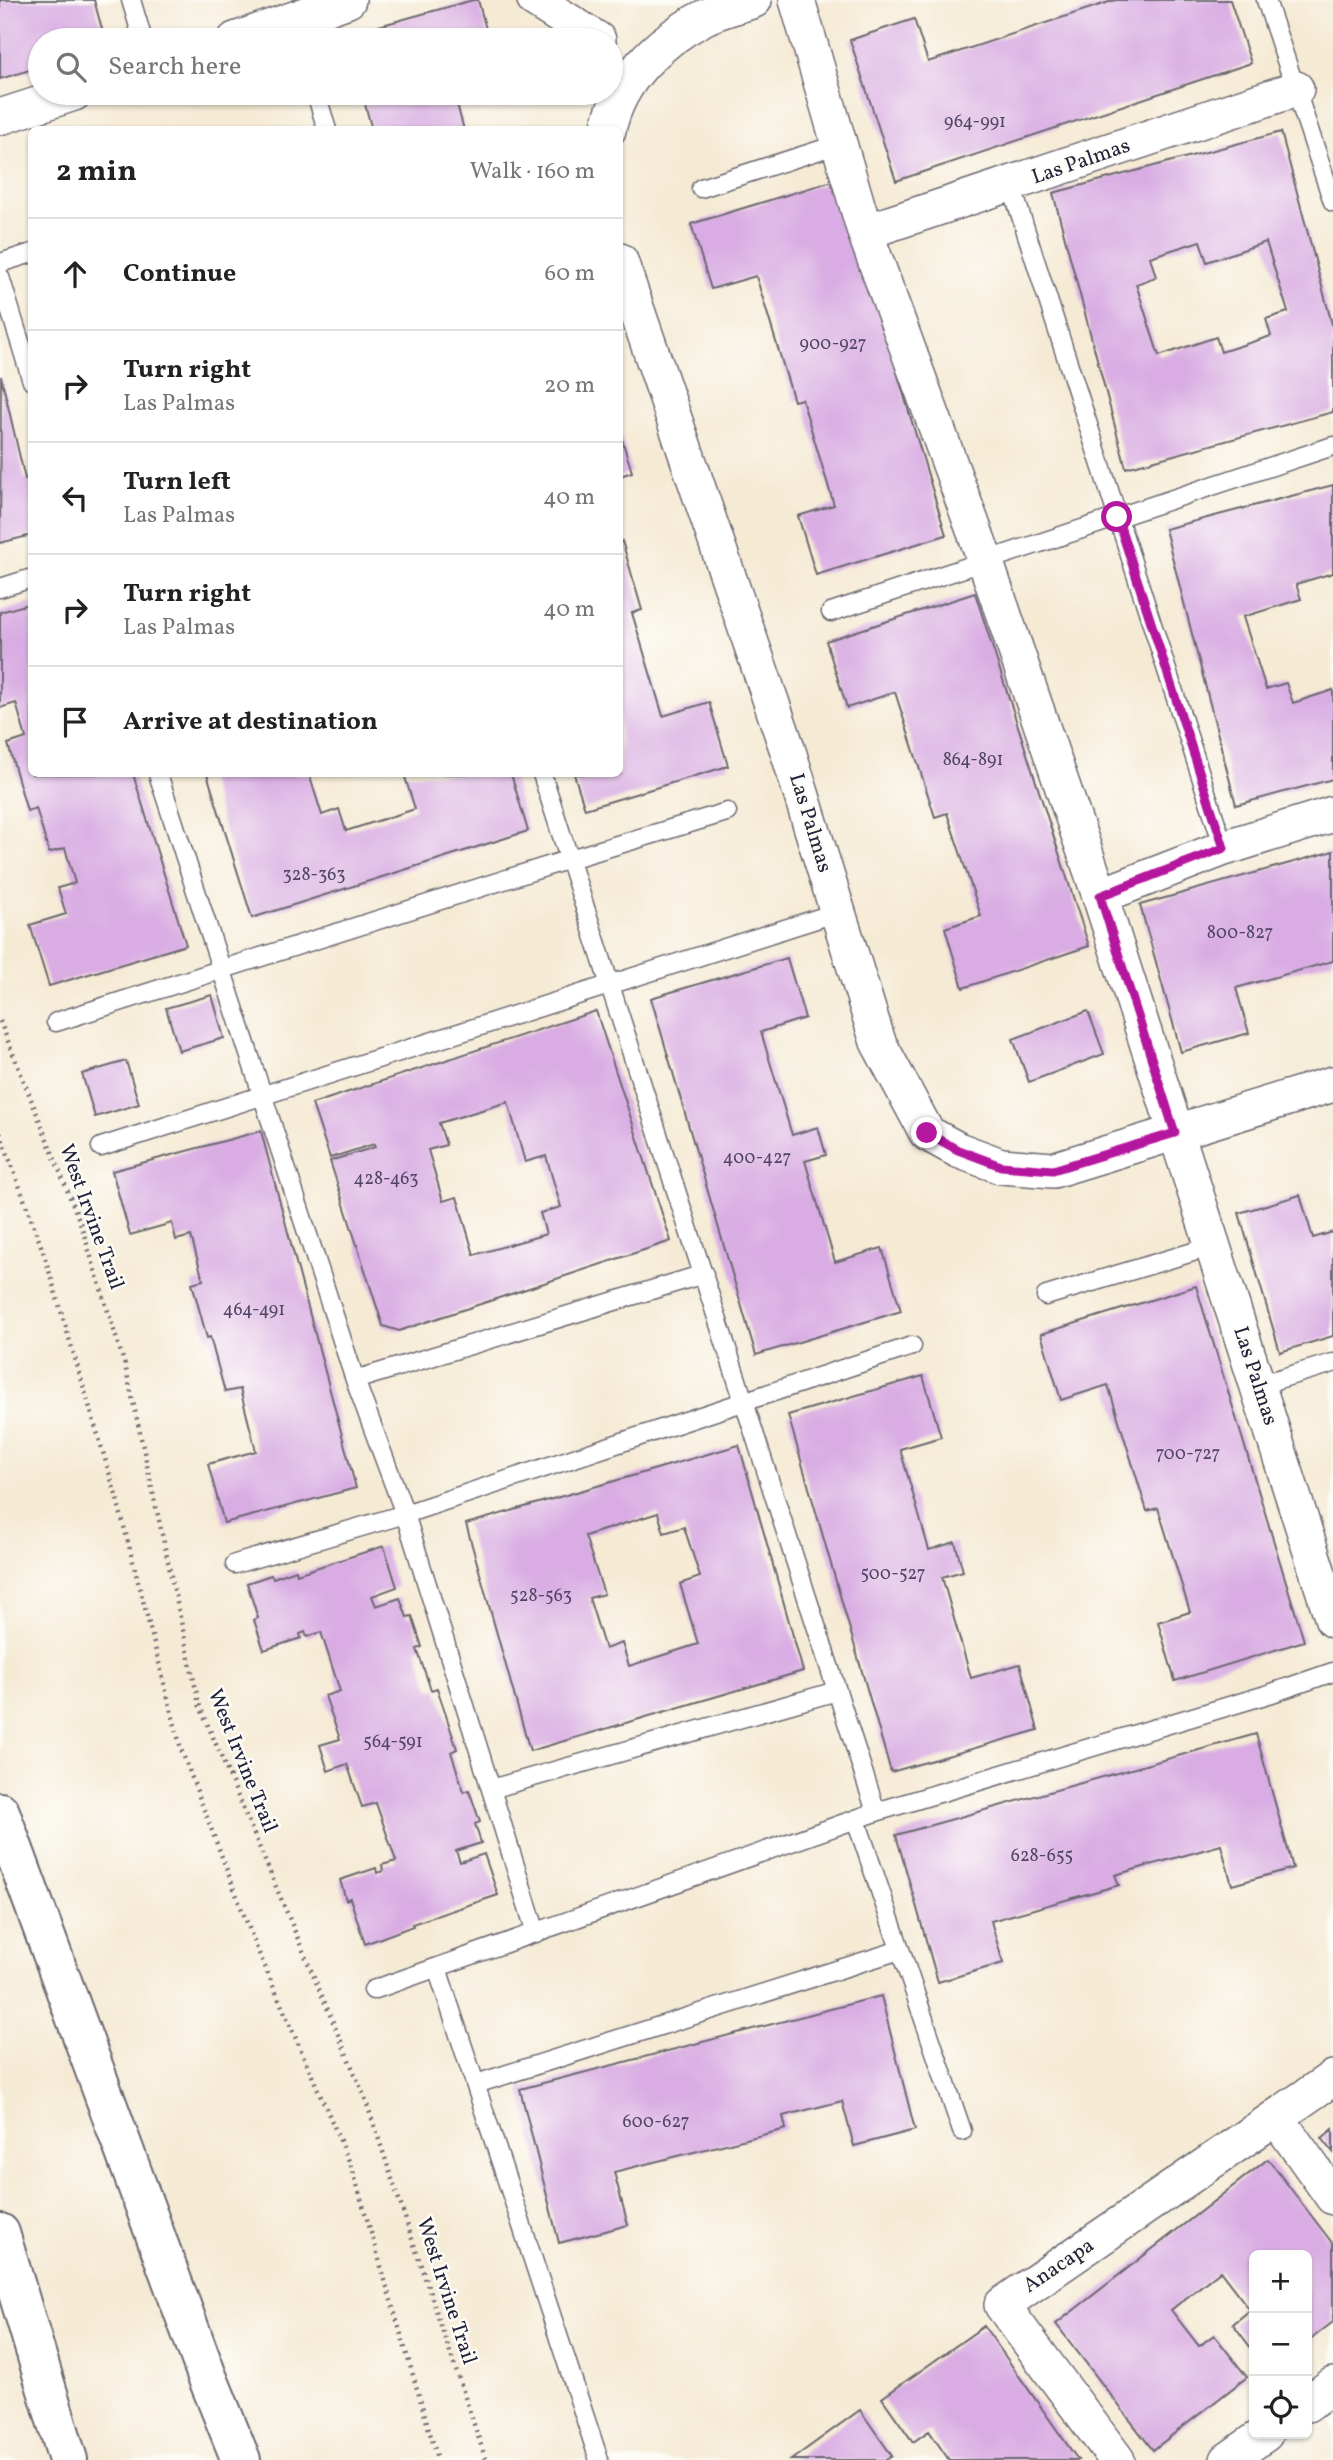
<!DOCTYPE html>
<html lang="en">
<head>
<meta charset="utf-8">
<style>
  :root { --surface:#fff; --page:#f2f2f2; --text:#222; --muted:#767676; --line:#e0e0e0 }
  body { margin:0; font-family:Vollkorn,serif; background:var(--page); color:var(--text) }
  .controls { position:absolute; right:21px; bottom:21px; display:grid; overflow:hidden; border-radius:10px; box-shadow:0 2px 5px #0004 }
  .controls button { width:63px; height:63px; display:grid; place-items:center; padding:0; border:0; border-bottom:2px solid var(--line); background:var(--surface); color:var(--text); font:35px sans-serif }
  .stop { position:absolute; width:21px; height:21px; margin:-16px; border:5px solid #b5179e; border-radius:50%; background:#fff }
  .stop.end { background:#b5179e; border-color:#fff; box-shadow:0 2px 7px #0008 }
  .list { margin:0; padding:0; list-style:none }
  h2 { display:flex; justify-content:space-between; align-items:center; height:91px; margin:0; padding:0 28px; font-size:30px }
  h2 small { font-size:23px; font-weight:400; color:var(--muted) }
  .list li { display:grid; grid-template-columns:46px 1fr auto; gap:21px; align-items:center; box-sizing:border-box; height:112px; padding:0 28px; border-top:2px solid var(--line) }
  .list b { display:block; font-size:26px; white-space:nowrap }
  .list p { margin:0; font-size:23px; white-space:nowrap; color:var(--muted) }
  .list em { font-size:23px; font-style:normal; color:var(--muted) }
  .icon { flex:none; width:38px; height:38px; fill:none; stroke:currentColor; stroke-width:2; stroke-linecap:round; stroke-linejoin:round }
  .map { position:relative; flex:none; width:1333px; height:2460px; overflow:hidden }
  .search { position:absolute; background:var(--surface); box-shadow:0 2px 5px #0004; left:28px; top:28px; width:595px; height:77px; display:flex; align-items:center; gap:18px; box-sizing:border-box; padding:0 24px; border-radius:38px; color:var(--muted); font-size:26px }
  .panel { position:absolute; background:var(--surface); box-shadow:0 2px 5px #0004; left:28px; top:126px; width:595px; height:651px; border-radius:10px }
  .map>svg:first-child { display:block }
  .building { fill:#d9ade3; fill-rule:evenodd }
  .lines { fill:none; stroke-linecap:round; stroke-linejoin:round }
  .service-casing { stroke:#6c6871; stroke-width:21 }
  .minor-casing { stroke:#6c6871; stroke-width:38 }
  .motorway-casing { stroke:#6c6871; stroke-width:42 }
  .path { stroke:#6c6871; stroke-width:4.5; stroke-dasharray:2 5; stroke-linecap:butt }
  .service { stroke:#fff; stroke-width:18 }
  .minor { stroke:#fff; stroke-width:35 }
  .motorway { stroke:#fff; stroke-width:38 }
  .route { stroke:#b5179e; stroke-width:9 }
  .labels { text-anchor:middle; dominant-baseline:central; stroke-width:5; stroke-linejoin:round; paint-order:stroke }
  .number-label { font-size:18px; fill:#504565 }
  .street-label { font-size:21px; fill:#22223b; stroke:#fdfcf7 }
</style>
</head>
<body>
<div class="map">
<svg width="1333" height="2460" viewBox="0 0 1333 2460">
  <rect width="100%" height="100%" fill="#fdfcf7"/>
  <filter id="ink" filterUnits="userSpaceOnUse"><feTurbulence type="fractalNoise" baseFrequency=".0143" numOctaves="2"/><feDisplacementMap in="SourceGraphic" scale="14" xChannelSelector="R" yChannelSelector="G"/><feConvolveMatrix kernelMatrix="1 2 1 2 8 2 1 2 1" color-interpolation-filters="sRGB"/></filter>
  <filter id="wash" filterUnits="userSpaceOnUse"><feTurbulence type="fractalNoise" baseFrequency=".00686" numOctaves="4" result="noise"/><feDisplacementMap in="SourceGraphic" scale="28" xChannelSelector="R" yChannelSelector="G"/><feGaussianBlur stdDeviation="1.57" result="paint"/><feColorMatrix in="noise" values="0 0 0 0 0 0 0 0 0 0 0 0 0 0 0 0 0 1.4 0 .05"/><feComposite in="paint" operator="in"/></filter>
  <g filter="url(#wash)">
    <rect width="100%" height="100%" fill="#f5ead4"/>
    <g id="blocks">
      <path class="building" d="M 0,0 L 94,0 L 105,40 L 40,40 L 40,67 L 0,79 Z
        M 473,0 L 478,0 L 489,40 L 340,40 L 339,37 Z
        M 1115,0 L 1230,0 L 1251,63 L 896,181 L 850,40 L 914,19 L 928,62 Z
        M 362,93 L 454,93 L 464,130 L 372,130 Z
        M 1281,132 L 1333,328 L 1333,412 L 1126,468 L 1053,193 ZM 1200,241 L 1207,262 L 1266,242 L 1288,312 L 1266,319 L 1271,336 L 1221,352 L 1216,337 L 1159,356 L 1136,284 L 1156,277 L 1150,257 Z
        M 839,179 L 946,535 L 816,575 L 798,516 L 834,505 L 802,399 L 794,401 L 756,276 L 711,289 L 691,224 Z
        M 1,376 L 25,479 L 32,478 L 32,535 L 0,543 Z
        M 620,433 L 632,472 L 620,476 Z
        M 1333,485 L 1333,573 L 1296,584 L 1301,599 L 1243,617 L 1266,689 L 1286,683 L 1293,703 L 1333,690 L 1333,779 L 1236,805 L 1165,529 Z
        M 622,541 L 642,610 L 632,613 L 663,716 L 709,702 L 728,766 L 585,809 L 574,774 L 620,774 L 620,542 Z
        M 975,593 L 1089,946 L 963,988 L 945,928 L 981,916 L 947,813 L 935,817 L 895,692 L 847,708 L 826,641 Z
        M 32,603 L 32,774 L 133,774 L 186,945 L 49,986 L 30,925 L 66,914 L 58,888 L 75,883 L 65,848 L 49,853 L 36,808 L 27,811 L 8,744 L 26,738 L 16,703 L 0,708 L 0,612 Z
        M 207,774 L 309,774 L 322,815 L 339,809 L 346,831 L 415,809 L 404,774 L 511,774 L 528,831 L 252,918 Z
        M 1333,851 L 1333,961 L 1236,988 L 1249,1033 L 1181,1052 L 1140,905 Z
        M 787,958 L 805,1018 L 761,1032 L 792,1135 L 818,1127 L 826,1155 L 805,1161 L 835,1262 L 882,1248 L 901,1311 L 756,1355 L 651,998 Z
        M 212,995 L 224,1038 L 179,1051 L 166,1008 Z
        M 596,1011 L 671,1241 L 399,1331 L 383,1326 L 330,1161 L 375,1147 L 374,1144 L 330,1158 L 312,1104 ZM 508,1102 L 525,1162 L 546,1156 L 561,1207 L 540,1213 L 546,1234 L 474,1255 L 457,1197 L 443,1201 L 428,1150 L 446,1145 L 439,1123 Z
        M 1088,1011 L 1104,1054 L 1029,1082 L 1013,1039 Z
        M 126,1061 L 139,1104 L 95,1117 L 82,1074 Z
        M 261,1131 L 356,1488 L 224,1523 L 208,1464 L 256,1451 L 240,1389 L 225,1392 L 210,1337 L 207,1338 L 192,1283 L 203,1280 L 191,1236 L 176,1240 L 172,1223 L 130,1235 L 112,1171 Z
        M 1300,1195 L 1313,1238 L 1333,1232 L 1333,1336 L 1280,1352 L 1239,1213 Z
        M 1196,1286 L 1304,1641 L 1175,1681 L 1158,1622 L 1190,1612 L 1158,1508 L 1147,1511 L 1108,1385 L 1061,1400 L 1041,1334 Z
        M 923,1376 L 941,1437 L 900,1449 L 929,1550 L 955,1542 L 963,1571 L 942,1577 L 971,1678 L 1020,1664 L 1038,1730 L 891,1772 L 788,1415 Z
        M 739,1445 L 803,1671 L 530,1751 L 466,1524 ZM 658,1513 L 664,1533 L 684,1527 L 700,1577 L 680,1584 L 698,1644 L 629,1666 L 622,1643 L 605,1649 L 589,1598 L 604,1594 L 585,1536 Z
        M 384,1546 L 397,1587 L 372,1596 L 376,1606 L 400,1598 L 407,1617 L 412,1616 L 422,1647 L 417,1649 L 431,1690 L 437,1688 L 457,1749 L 451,1752 L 464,1792 L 469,1790 L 480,1822 L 475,1824 L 481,1843 L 456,1851 L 460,1862 L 484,1854 L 498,1895 L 412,1924 L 413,1926 L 365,1944 L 350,1898 L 346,1900 L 340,1880 L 376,1868 L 377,1873 L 383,1871 L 382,1865 L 396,1861 L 376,1803 L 362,1807 L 347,1764 L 328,1771 L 320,1745 L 340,1739 L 325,1696 L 340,1691 L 321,1632 L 307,1637 L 305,1632 L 300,1634 L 301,1638 L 264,1650 L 254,1620 L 258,1618 L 247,1583 L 271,1575 L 273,1578 L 296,1570 L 297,1574 Z
        M 1256,1734 L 1293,1868 L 1232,1885 L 1221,1845 L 1115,1875 L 1119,1885 L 991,1921 L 1003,1963 L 938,1982 L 896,1835 Z
        M 881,1996 L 915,2130 L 854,2146 L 842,2101 L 783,2116 L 786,2129 L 614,2172 L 628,2225 L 559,2243 L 520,2089 Z
        M 1333,2129 L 1333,2152 L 1322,2138 Z
        M 1268,2159 L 1333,2244 L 1333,2322 L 1307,2342 L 1307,2255 L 1254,2255 L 1254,2352 L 1233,2324 L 1250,2310 L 1220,2271 L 1171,2310 L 1199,2346 L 1214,2335 L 1247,2377 L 1153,2450 L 1056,2324 Z
        M 984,2326 L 1078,2460 L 949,2460 L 929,2431 L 913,2442 L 882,2398 Z
        M 860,2410 L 892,2456 L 886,2460 L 791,2460 Z"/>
    </g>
  </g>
  <g filter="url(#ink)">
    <use href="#blocks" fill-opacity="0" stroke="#6c6871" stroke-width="2"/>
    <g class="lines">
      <defs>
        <path id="service" d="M 131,0 L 143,40
          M 1266,0 L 1333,202
          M 316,93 L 327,130
          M 1011,185 L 1224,848
          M 701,188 L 839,144
          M 0,263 L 32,253
          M 0,277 L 32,381
          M 0,588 L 32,578
          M 831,612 L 1333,446
          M 158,774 L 355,1380 L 405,1514 L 536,1933
          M 542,774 L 876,1812
          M 56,1022 L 570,859 L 727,812
          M 101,1147 L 838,912
          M 1046,1296 L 1213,1246
          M 355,1380 L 704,1274
          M 1258,1385 L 1333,1363
          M 235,1564 L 405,1514 L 912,1346
          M 491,1789 L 837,1691
          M 856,1820 L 962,2131
          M 437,1968 L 599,2460
          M 373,1990 L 876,1812 L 1269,1694 L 1333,1672
          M 476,2084 L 900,1950"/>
        <path id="minor" d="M 535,0 L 598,40
          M 797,0 L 865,232 L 985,560 L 1100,896 L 1333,1620
          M 235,40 L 348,0
          M 0,117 L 74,93
          M 608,130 C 619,79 658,42 703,18 C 718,10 737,6 754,0
          M 865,232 L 1296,89
          M 620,261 L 787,748 L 878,1042 L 927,1133 L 958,1150 L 1001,1166 L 1053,1170 L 1333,1084
          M 1100,896 L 1224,848 L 1333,814
          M 1276,2117 L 1333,2197
          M 1307,2404 L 1333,2385
          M 1117,2460 L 1002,2305 L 1333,2078
          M 1228,2460 L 1265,2434"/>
        <path id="motorway" d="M 0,1812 L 207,2376 L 241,2460
          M 0,2233 L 68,2460"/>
      </defs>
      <use href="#service" class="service-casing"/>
      <use href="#minor" class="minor-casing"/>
      <use href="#motorway" class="motorway-casing"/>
      <path class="path" d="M 0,1021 L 81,1225 L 126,1369 L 199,1704 L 365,2098 L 486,2460
        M 0,1133 L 44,1254 L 117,1499 L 181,1749 L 255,1944 L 352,2168 L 438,2460"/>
      <use href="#service" class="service"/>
      <use href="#minor" class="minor"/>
      <use href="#motorway" class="motorway"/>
    </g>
  </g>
  <g class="lines" filter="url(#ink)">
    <path class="route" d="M 927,1133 L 958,1150 L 1001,1166 L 1053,1170 L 1175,1133 L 1100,896 L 1224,848 L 1117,517"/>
  </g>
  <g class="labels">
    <g class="number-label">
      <text x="975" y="122">964-991</text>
      <text x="833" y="344">900-927</text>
      <text x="973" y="760">864-891</text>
      <text x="314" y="875">328-363</text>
      <text x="1240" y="933">800-827</text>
      <text x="757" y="1158">400-427</text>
      <text x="386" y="1179">428-463</text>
      <text x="254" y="1310">464-491</text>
      <text x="1188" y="1454">700-727</text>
      <text x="893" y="1574">500-527</text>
      <text x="541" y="1596">528-563</text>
      <text x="393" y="1742">564-591</text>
      <text x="1042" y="1856">628-655</text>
      <text x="656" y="2122">600-627</text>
    </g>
    <g class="street-label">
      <text transform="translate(1081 162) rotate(-19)">Las Palmas</text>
      <text transform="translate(810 823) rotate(73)">Las Palmas</text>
      <text transform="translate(91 1217) rotate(70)">West Irvine Trail</text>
      <text transform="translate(1255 1376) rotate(72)">Las Palmas</text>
      <text transform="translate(242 1761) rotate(68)">West Irvine Trail</text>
      <text transform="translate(1059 2266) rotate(-34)">Anacapa</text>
      <text transform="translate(446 2291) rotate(72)">West Irvine Trail</text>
    </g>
  </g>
</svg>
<div class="controls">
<button>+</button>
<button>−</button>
<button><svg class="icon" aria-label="locate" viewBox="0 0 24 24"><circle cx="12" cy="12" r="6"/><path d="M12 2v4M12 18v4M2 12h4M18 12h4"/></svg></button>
</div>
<div class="stop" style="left:1117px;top:517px"></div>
<div class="stop end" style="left:927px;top:1133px"></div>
<div class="search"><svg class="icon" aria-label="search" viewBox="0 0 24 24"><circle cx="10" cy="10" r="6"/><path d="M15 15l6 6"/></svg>Search here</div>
<section class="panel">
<h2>2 min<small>Walk · 160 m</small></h2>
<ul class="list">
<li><svg class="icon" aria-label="ahead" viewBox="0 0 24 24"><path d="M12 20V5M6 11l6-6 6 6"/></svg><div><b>Continue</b></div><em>60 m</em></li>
<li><svg class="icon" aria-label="right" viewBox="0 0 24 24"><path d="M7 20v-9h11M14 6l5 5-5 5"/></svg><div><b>Turn right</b><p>Las Palmas</p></div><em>20 m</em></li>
<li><svg class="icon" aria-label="left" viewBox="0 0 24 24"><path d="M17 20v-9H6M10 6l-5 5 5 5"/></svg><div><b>Turn left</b><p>Las Palmas</p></div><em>40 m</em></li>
<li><svg class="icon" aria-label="right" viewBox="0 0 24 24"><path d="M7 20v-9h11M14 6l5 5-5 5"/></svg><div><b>Turn right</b><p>Las Palmas</p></div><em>40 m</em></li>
<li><svg class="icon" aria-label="arrive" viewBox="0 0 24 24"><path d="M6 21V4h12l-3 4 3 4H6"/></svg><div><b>Arrive at destination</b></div></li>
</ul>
</section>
</div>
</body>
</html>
